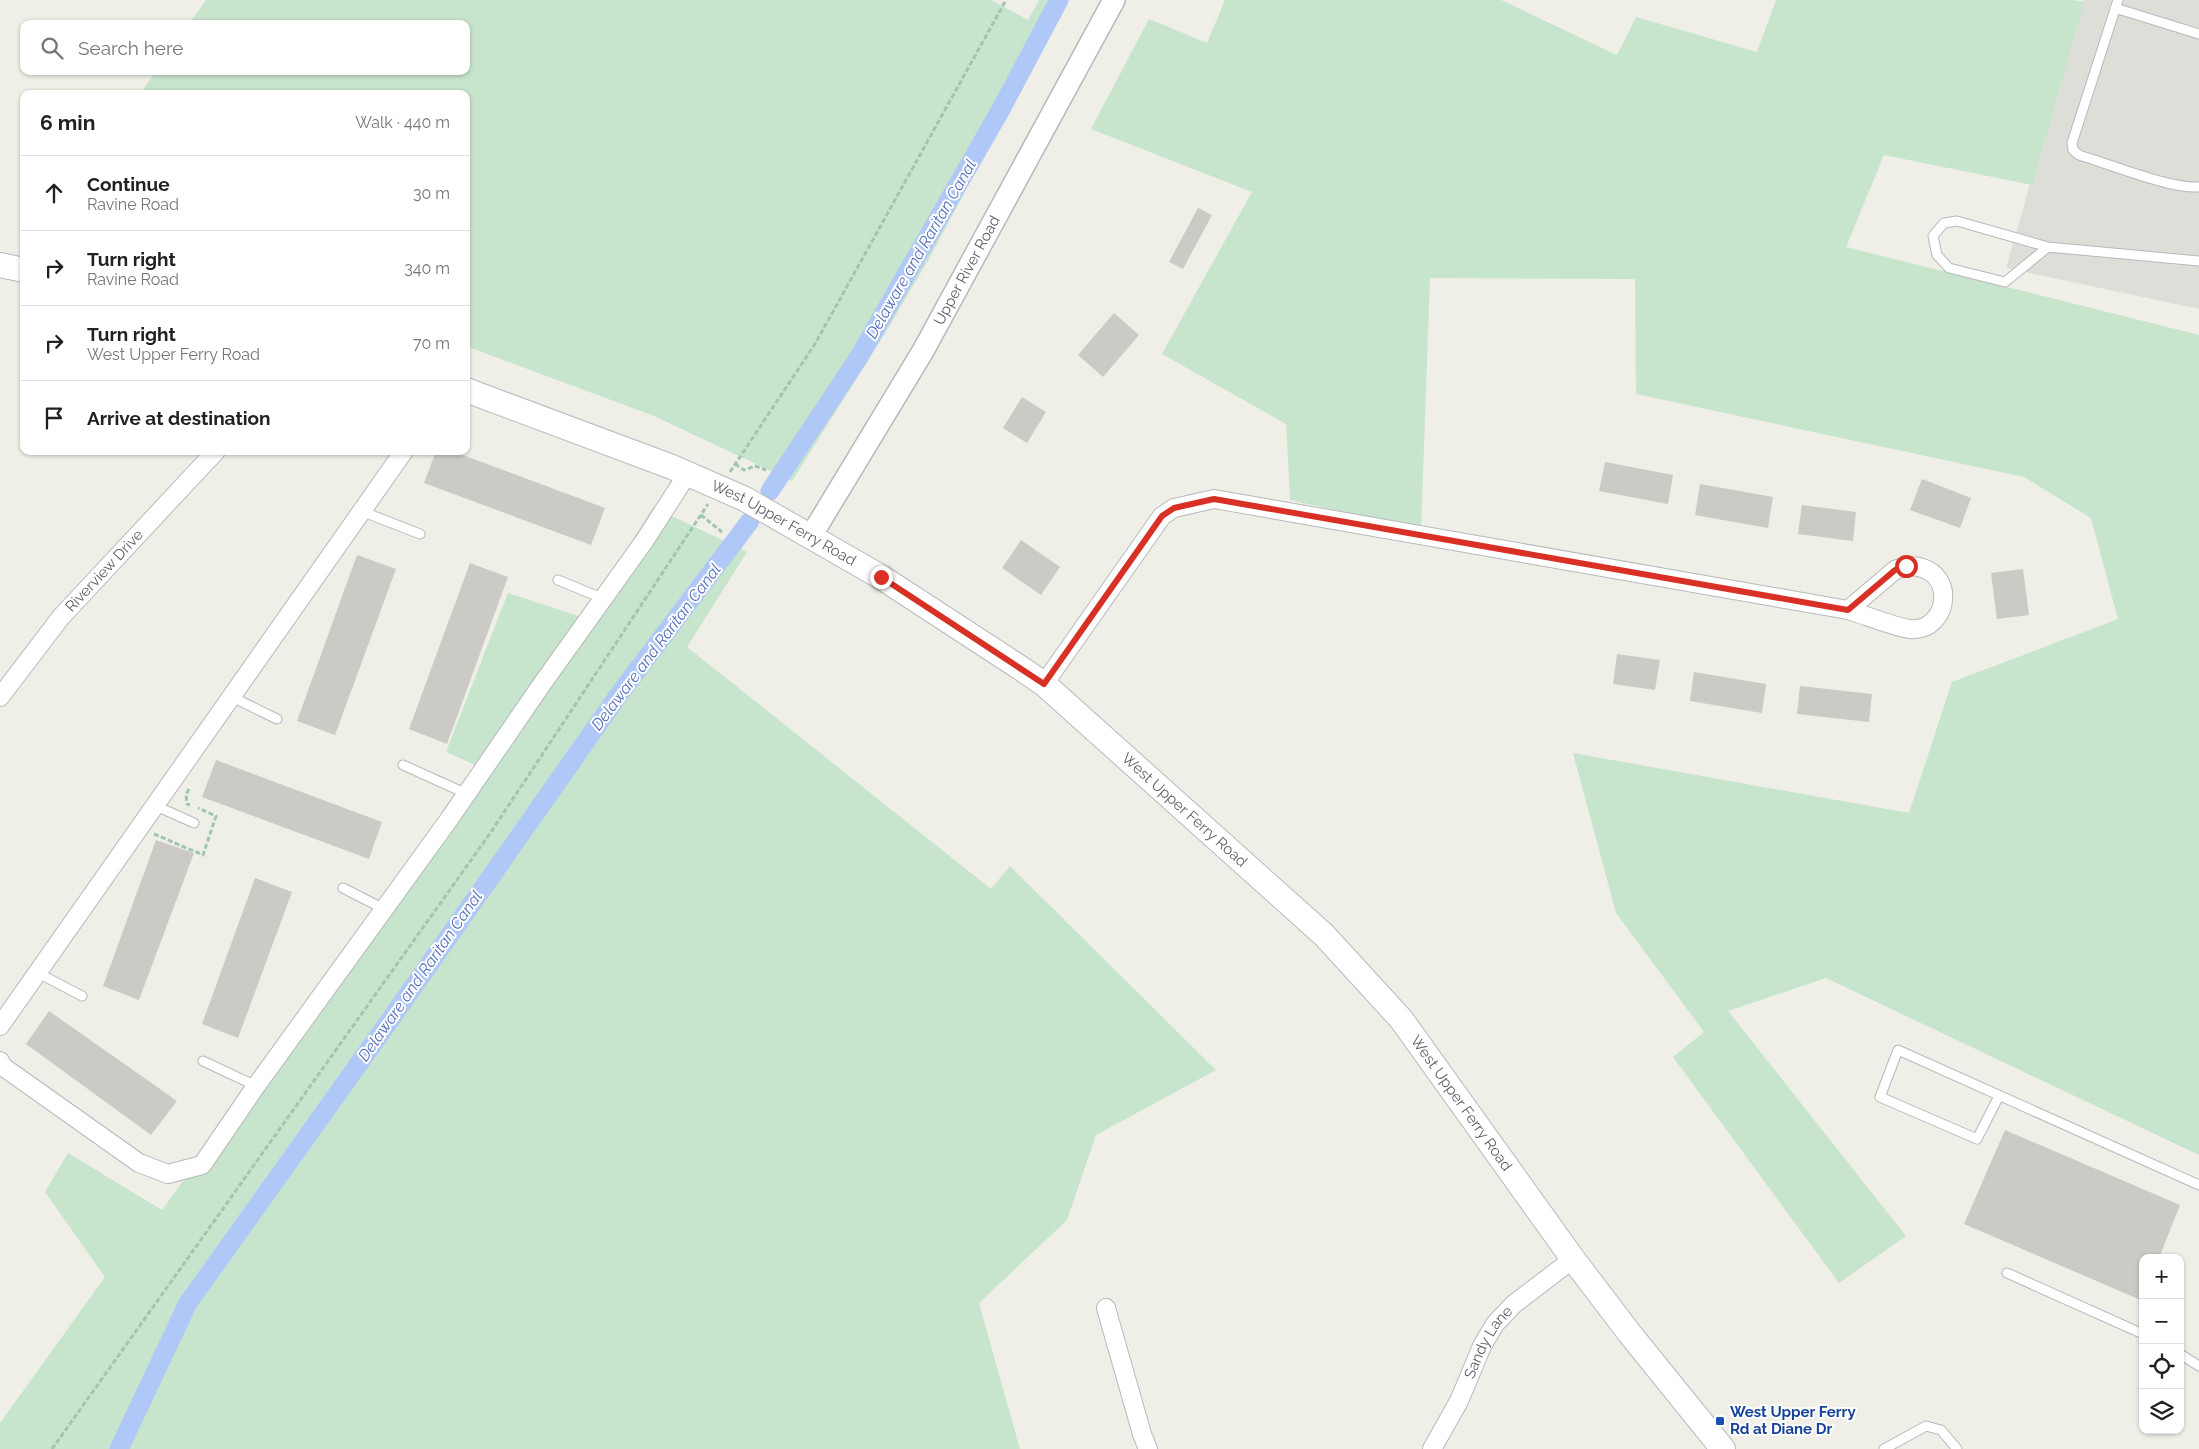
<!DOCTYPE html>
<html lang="en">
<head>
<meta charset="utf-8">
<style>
  :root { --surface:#fff; --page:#f6f6f6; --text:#202124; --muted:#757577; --line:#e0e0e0 }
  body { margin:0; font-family:Raleway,sans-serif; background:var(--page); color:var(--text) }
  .controls { position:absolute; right:15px; bottom:15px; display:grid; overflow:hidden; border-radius:10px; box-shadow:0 1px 4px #0004 }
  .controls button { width:45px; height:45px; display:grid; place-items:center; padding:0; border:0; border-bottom:1px solid var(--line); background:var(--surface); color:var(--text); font:25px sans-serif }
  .stop { position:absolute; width:15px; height:15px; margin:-11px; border:4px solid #d93025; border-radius:50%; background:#fff }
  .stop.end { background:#d93025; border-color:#fff; box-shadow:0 1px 5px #0008 }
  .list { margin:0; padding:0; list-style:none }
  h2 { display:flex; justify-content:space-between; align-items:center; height:65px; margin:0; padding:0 20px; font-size:21px }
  h2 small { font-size:16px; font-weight:400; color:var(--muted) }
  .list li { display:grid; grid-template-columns:32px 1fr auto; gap:15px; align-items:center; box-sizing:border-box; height:75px; padding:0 20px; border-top:1px solid var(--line) }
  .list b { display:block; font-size:19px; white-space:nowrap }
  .list p { margin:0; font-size:16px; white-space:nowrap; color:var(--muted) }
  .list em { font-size:16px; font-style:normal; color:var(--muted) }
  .icon { flex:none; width:28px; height:28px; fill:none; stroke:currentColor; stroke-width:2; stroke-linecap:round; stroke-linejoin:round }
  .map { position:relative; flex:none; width:2199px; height:1449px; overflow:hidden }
  .search { position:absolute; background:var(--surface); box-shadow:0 1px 4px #0004; left:20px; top:20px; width:450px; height:55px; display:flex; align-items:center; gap:12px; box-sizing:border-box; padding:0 18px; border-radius:10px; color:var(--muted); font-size:19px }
  .panel { position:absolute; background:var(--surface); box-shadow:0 1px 4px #0004; left:20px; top:90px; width:450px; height:365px; border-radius:10px }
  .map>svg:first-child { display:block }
  .industrial { fill:#deded9 }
  .green { fill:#c7e4cd }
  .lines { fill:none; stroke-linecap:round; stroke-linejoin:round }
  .canal { stroke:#afc8f7; stroke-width:19 }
  .building { fill:#cbcac4 }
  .service-casing { stroke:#b7b8bc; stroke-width:11 }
  .minor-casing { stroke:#b7b8bc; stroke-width:20 }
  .tertiary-casing { stroke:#b7b8bc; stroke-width:24 }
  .secondary-casing { stroke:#b8b9bf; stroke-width:26 }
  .path { stroke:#a0c5b3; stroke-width:3; stroke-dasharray:5 2.5; stroke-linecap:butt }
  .service { stroke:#fff; stroke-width:9 }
  .minor { stroke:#fff; stroke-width:18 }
  .tertiary { stroke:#fff; stroke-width:21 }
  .secondary { stroke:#fff; stroke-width:24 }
  .route { stroke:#d93025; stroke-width:6 }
  .transit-dot { fill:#1a4fb4; stroke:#fff; stroke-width:2 }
  .labels { text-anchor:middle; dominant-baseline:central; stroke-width:4; stroke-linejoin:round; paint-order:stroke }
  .street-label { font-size:15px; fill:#5f6066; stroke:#fff }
  .transit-label { font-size:15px; font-weight:bold; fill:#164399; stroke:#fff; text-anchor:start }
  .water-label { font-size:16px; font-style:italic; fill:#536eba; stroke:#fff }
</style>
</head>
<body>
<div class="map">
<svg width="2199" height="1449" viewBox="0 0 2199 1449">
  <rect width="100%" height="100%" fill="#efefe7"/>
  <path class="industrial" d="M 2083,0 L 2199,0 L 2199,309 L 2006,268 Z"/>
  <path class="green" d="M 206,0 L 991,0 L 1028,20 L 1039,0 L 1067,0 L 929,259 L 884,335 L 792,481 L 654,416 L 466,346 L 466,94 L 140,94 L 156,71 L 466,71 L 466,24 L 189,24 Z
    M 1225,0 L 1501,0 L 1617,55 L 1636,17 L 1757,52 L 1776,0 L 2073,0 L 2084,2 L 2032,185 L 1884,155 L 1846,247 L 2199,335 L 2199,1155 L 1826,978 L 1728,1011 L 1906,1236 L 1839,1283 L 1673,1057 L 1704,1032 L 1616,913 L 1573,753 L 1909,813 L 1952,682 L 2118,619 L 2091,518 L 2024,477 L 1636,394 L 1635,279 L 1430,278 L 1421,529 L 1290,500 L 1286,424 L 1162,354 L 1252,192 L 1091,129 L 1149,19 L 1207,43 Z
    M 653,507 L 747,552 L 687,647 L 991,889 L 1010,866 L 1216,1070 L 1096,1135 L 1067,1220 L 979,1303 L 1020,1449 L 0,1449 L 0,1423 L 105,1277 L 45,1192 L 68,1153 L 162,1210 L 482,768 L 446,752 L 508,593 L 584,618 Z"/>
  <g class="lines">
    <path class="canal" d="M 770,491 L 859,357 L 1000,111 L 1059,0
      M 119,1449 L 188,1303 L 390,1020 L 620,693 L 750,521"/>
  </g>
  <path class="building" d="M 1198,208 L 1212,215 L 1183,269 L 1169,262 Z
    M 1114,313 L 1139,335 L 1103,377 L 1078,355 Z
    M 1022,397 L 1046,412 L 1027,443 L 1003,428 Z
    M 436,451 L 452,451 L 605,508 L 591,545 L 424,483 Z
    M 1605,462 L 1673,475 L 1668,504 L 1599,491 Z
    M 1922,479 L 1971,498 L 1960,528 L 1910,510 Z
    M 1700,484 L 1773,497 L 1768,528 L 1695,515 Z
    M 1802,505 L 1856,512 L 1853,541 L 1798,534 Z
    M 1021,540 L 1060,567 L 1041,595 L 1002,568 Z
    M 357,555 L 396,569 L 335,735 L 297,721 Z
    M 470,563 L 508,577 L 447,744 L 409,729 Z
    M 2023,569 L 2029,615 L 1997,619 L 1991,573 Z
    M 1617,654 L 1660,660 L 1655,690 L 1613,684 Z
    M 1694,672 L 1766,684 L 1762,713 L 1690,701 Z
    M 1800,686 L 1872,694 L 1869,722 L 1797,714 Z
    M 216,760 L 382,822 L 369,859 L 202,797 Z
    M 156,840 L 194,853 L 139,1000 L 103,986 Z
    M 255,878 L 292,892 L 238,1038 L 202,1024 Z
    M 49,1011 L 177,1101 L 151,1135 L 26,1044 Z
    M 2005,1130 L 2180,1205 L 2159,1258 L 2143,1258 L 2143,1301 L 1964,1224 Z"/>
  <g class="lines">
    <defs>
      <path id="service" d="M 2118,0 L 2072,143 L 2073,150 L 2079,155 C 2109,164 2170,189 2199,187
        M 2115,8 L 2199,34
        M 2048,247 L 2005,282 L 1949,268 L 1937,255 L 1933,236 L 1944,223 L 1957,221 L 2048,247 L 2199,261
        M 361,511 L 420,534
        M 558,580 L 604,599
        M 232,697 L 277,719
        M 403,765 L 467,794
        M 156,806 L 194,823
        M 343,888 L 384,909
        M 38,973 L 82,996
        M 203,1061 L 256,1086
        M 1999,1096 L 1977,1139 L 1880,1097 L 1898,1050 L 2199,1185
        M 2007,1273 L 2143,1334
        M 2180,1354 L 2199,1366
        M 1884,1449 L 1926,1426 L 1941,1430 L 1957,1449"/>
      <g id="minor">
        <path d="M 1906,566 C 1960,564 1950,633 1910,629 C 1894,627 1865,615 1848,610 L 1895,570 Z"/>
        <path d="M 1044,684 L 1162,516 L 1174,508 L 1214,499 L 1848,610"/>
        <path id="s1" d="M 0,697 L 61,617 L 216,451"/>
        <path d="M 0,1026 L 404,451"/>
        <path d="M 0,1061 L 2,1066 L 139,1163 L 168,1174 L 202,1165 L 256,1086 L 450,818 L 542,684 L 645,540 L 688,473"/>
        <path d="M 1106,1308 L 1142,1434 L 1148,1449"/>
        <path id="s2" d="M 1432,1449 L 1459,1401 L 1482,1346 L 1495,1324 L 1514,1304 L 1573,1259"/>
      </g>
      <g id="tertiary">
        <path id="s3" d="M 811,536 L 923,351 L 1114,0"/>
      </g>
      <g id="secondary">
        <path d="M 0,265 L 24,270"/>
        <path id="s4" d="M 466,390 L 672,467 L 745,499 L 881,577 L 1016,665 L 1044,684 L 1324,935 L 1401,1019 L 1573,1259 L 1630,1334 L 1723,1449"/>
      </g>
    </defs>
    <use href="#service" class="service-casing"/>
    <use href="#minor" class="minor-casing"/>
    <use href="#tertiary" class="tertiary-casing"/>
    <use href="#secondary" class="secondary-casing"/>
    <path class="path" d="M 735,464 L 744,470 L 755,466 L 766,470
      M 730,472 L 815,344 L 1006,0
      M 701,515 L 722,532
      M 189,789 L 186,795 L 187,804 L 190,805
      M 154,834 L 203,855 L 216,816 L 198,808
      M 52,1449 L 491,832 L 708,504"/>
    <use href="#service" class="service"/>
    <use href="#minor" class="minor"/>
    <use href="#tertiary" class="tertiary"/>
    <use href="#secondary" class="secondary"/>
  </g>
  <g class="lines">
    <path class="route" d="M 881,577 L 1044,684 L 1162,516 L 1174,508 L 1214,499 L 1848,610 L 1895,570 L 1906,566"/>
  </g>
  <rect class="transit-dot" x="1715" y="1416" width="10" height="10" rx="2.5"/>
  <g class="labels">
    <g class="street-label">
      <text stroke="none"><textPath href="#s3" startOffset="308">Upper River Road</textPath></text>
      <text stroke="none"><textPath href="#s4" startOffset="345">West Upper Ferry Road</textPath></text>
      <text stroke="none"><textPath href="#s1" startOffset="164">Riverview Drive</textPath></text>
      <text stroke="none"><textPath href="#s4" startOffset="840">West Upper Ferry Road</textPath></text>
      <text stroke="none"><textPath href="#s4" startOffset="1245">West Upper Ferry Road</textPath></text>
      <text stroke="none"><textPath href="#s2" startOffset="121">Sandy Lane</textPath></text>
    </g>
    <g class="transit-label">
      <text x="1730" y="1412">West Upper Ferry<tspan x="1730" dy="17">Rd at Diane Dr</tspan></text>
    </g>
    <g class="water-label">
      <text transform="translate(921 249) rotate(-60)">Delaware and Raritan Canal</text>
      <text transform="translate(656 647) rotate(-53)">Delaware and Raritan Canal</text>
      <text transform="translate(420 976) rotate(-55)">Delaware and Raritan Canal</text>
    </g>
  </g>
</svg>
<div class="controls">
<button>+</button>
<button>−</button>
<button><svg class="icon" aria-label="locate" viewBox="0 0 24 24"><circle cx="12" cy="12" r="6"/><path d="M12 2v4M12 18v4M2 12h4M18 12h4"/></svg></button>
<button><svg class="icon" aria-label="layers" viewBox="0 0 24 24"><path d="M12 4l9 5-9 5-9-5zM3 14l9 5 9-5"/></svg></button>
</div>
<div class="stop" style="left:1906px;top:566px"></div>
<div class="stop end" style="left:881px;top:577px"></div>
<div class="search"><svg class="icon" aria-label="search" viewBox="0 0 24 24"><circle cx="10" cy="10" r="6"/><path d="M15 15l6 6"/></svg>Search here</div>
<section class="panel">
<h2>6 min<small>Walk · 440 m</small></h2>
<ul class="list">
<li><svg class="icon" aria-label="ahead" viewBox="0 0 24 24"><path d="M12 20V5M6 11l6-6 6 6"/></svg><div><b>Continue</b><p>Ravine Road</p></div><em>30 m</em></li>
<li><svg class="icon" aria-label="right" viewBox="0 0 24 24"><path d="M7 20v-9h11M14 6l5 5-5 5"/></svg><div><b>Turn right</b><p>Ravine Road</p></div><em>340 m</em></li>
<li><svg class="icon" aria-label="right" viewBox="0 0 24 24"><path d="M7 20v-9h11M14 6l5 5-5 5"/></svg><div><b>Turn right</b><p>West Upper Ferry Road</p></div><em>70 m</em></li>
<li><svg class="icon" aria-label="arrive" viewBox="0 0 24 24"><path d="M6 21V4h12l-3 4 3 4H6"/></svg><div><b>Arrive at destination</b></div></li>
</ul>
</section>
</div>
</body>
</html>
